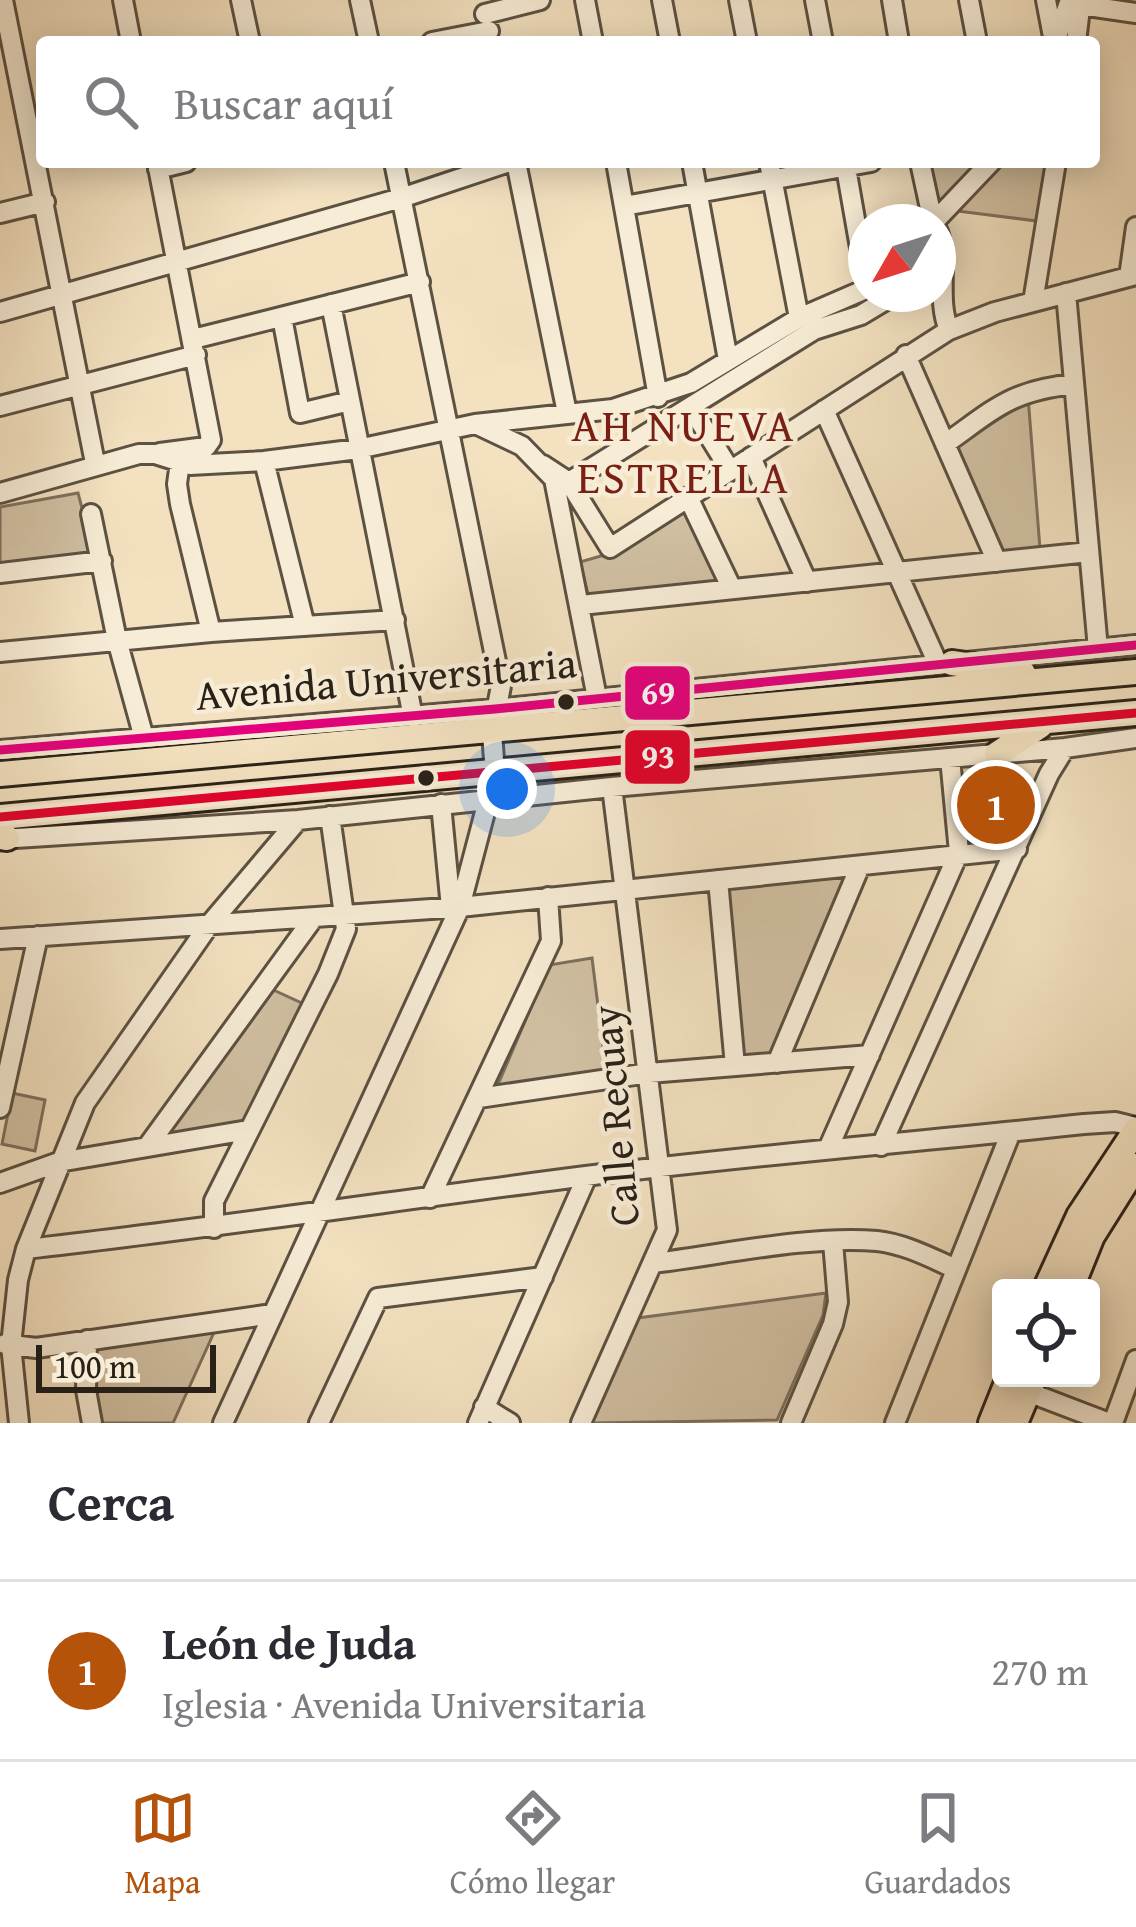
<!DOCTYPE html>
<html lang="es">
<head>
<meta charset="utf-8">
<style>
  :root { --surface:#fff; --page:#f2f2f3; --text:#2b2b33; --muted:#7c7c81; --line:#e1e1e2; --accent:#b45309 }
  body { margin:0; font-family:"Gentium Book Plus",serif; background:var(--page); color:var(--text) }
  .controls { position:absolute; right:36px; bottom:36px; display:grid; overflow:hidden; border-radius:12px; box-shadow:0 6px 30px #0003 }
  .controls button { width:108px; height:108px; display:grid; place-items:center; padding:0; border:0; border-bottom:3px solid var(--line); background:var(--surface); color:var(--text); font:60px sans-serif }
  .compass { position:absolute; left:848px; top:204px; width:108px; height:108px; border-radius:50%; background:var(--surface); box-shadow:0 6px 30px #0003; rotate:231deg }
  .scale { position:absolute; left:36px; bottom:30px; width:180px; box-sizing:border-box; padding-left:12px; border:6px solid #292118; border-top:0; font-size:33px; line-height:42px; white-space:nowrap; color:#292118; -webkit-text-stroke:9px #f7ecd6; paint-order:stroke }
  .you { position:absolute; left:507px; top:789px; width:42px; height:42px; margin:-30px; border:9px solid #fff; border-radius:50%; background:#1a73e8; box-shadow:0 0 0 18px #1a73e833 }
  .badge { display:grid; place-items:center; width:78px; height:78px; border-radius:50%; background:var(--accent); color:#fff; font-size:39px; font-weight:700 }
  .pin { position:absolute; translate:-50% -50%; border:6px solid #fff; box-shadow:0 3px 12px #0006 }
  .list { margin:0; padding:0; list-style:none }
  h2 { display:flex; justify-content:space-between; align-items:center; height:156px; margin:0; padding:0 48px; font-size:51px }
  h2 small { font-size:39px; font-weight:400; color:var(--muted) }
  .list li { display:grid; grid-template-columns:78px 1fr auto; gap:36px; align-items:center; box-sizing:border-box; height:180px; padding:0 48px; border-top:3px solid var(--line) }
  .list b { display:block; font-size:45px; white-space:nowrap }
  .list p { margin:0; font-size:39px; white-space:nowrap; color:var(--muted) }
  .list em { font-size:39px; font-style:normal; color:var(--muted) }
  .icon { flex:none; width:66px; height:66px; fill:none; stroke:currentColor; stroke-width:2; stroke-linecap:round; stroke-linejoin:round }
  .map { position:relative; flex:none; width:1136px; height:1423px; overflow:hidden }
  .search { position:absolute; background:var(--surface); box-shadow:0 6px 30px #0003; left:36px; right:36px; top:36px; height:132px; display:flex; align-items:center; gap:30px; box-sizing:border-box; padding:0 42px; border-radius:12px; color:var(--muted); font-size:45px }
  .sheet { height:336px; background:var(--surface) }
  nav { display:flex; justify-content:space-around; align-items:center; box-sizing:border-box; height:168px; border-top:3px solid var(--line); background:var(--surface); font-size:33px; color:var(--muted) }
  nav a { display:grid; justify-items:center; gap:6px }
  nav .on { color:var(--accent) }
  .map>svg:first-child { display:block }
  .green { fill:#d1c0a3; stroke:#7d705e; stroke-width:3 }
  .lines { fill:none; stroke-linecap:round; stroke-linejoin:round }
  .minor-casing { stroke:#5c5142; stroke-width:24 }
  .major-casing { stroke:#292118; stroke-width:30 }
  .minor { stroke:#f7ecd6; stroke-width:18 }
  .major { stroke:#f3e1c0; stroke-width:24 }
  .bus-1-casing { stroke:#f7ecd6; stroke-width:18 }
  .bus-2-casing { stroke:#f7ecd6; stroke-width:18 }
  .bus-1 { stroke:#e5007d; stroke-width:9 }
  .bus-2 { stroke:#e4002b; stroke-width:9 }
  .bus-dot { fill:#292118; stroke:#f7ecd6; stroke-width:4.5 }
  .labels { text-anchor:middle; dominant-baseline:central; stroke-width:9; stroke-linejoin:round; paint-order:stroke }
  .street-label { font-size:42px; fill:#292118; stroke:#f7ecd6 }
  .neighbourhood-label { font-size:45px; letter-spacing:3px; fill:#7a1f14; stroke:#f7ecd6 }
  .line-badge { stroke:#f7ecd6; stroke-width:4.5 }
  .badge-label { font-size:33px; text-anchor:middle; font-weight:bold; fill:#fff }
</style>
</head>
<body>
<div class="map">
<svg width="1136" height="1423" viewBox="0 0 1136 1423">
  <rect width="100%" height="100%" fill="#f3e1c0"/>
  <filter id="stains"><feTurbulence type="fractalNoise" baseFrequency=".00167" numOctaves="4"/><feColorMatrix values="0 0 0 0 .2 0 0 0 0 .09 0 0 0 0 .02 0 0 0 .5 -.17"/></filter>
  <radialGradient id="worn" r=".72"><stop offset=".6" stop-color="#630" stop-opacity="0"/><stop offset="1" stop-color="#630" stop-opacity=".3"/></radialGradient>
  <path class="green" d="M 925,162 L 978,162 L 979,165 L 935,209 Z
    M 1000,162 L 1048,162 L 1037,221 L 949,210 Z
    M 1028,396 L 1040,549 L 1003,552 L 957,445 Z
    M 78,493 L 95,557 L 0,567 L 0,507 Z
    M 686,505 L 722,581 L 589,598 L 580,562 L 611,553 Z
    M 849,874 L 772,1057 L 740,1061 L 725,886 Z
    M 592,958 L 606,1070 L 497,1087 L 549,965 Z
    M 267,987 L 308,1006 L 246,1125 L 157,1140 Z
    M 12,1093 L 45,1100 L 35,1151 L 2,1144 Z
    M 826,1293 L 823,1315 L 777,1420 L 592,1423 L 638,1318 Z
    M 216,1328 L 173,1423 L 97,1423 L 92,1346 Z"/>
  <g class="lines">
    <defs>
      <path id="minor" d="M 3,0 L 95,463
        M 123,0 L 131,42
        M 241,0 L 250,42
        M 360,0 L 369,42
        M 585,0 L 593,42
        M 662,0 L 670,42
        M 739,0 L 747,42
        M 815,0 L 823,42
        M 892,0 L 899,42
        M 969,0 L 977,42
        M 1046,0 L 1054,42
        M 1081,5 L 1136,13
        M 485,14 L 540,0
        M 432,42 L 489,31
        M 1055,42 L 1070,0
        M 1076,42 L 1081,0
        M 157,162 L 211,440 L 206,447 L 160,453
        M 516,162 L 567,413
        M 616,162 L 658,397
        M 692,162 L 728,360
        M 769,162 L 799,318
        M 845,162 L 866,282
        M 920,162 L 933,222
        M 158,169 L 186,162
        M 624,206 L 871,162
        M 0,213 L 45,202
        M 934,222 L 991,162
        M 938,232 C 949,264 936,299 949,330
        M 1129,277 L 1136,227
        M 1066,293 L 1098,649
        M 1033,302 L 1056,162
        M 331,304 L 413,717
        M 0,312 L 401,198 L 509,162
        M 282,317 L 300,413 L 350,401
        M 193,339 L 420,282
        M 906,355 L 997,562
        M 0,406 L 196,355
        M 691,407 L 730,470
        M 824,410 L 938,664
        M 480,426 L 522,446 L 554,479 L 597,698
        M 945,444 C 996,408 1010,391 1074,384
        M 751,457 L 807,582
        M 264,461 L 305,626
        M 180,462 L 177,484 L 180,504 L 211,632
        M 543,465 L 569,482 L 610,548 L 949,330 L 995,312 L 1136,275
        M 569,482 L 814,330 L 861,315 L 896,294
        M 0,493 L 139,454 L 155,454 L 190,465 L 264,461 L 358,449 L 475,424 L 613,409 L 691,383 L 799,318 L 866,289
        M 688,497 L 732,589
        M 91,514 L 117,640 L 144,738
        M 0,573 L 102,561
        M 581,605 L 1089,552
        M 0,652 L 211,632 L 395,620
        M 0,750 L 495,709 L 1136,645
        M 441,804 L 451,908
        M 0,839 L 298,820 L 612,787 L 1065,748 L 1136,738
        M 718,880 L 735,1066
        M 0,939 L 460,907 L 1017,849
        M 777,1063 L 860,866
        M 479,1098 L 649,1073 L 870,1055
        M 0,1108 L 38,936
        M 881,1146 L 1049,774 L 1065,748
        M 147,1147 L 312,920
        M 828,1149 L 959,852 L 950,758
        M 0,1183 L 59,1162 L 248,1130
        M 430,1198 L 551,941 L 548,897
        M 214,1228 L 214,1201 L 328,974 L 346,929 L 330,816
        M 26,1249 C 213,1228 399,1200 586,1176 C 751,1155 918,1142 1084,1124 L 1115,1122 L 1136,1127
        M 653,1263 C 721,1255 810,1235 877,1241 C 905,1244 931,1258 956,1269
        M 87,1340 L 86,1390 L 92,1423
        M 5,1344 L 36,1348 L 272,1314
        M 1028,1392 L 1109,1423
        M 484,1407 L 510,1423
        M 19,1423 L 11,1345 L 18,1280 L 26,1249 L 85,1103 L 209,925 L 298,820
        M 223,1423 L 460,907 L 495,774 L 492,732 L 501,686 L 394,162
        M 319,1423 L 378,1298 L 543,1277
        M 478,1423 L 587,1176
        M 581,1423 L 667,1230 L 612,787
        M 791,1423 L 833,1324 L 838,1302 L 833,1242
        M 895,1423 L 1011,1132
        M 1113,1423 L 1136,1360"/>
      <path id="major" d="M 952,663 L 1023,673
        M 997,754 L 1040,726
        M 0,774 L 1136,672
        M 0,817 L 1136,713
        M 0,837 L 7,838
        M 1046,1288 L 1079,1216 L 1136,1130
        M 1071,1288 L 1092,1236 L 1136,1166
        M 991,1423 L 1009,1378
        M 1015,1423 L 1034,1378"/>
    </defs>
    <use href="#minor" class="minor-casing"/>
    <use href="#major" class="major-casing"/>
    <use href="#minor" class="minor"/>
    <use href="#major" class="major"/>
    <defs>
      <path id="bus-1" d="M 0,750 L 495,709 L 1136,645"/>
      <path id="bus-2" d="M 0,817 L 1136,713"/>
    </defs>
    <use href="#bus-1" class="bus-1-casing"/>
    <use href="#bus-2" class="bus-2-casing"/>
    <use href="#bus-1" class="bus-1"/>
    <use href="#bus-2" class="bus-2"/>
  </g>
  <g class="bus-dot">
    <circle cx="566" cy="702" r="10"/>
    <circle cx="426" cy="778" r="10"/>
  </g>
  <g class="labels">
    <g class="street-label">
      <text transform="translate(386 678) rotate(-5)">Avenida Universitaria</text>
      <text transform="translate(614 1116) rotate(-95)">Calle Recuay</text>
    </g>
    <g class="neighbourhood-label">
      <text x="684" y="424">AH NUEVA<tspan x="684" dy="52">ESTRELLA</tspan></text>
    </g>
  </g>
  <g class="line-badge">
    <rect x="623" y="664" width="69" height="58" rx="12" fill="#e5007d"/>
    <rect x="623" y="728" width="69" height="58" rx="12" fill="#e4002b"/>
  </g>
  <g class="badge-label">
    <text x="658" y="704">69</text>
    <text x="658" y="768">93</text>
  </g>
  <rect width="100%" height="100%" filter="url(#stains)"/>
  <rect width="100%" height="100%" fill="url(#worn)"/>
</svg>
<div class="controls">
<button><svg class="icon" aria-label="locate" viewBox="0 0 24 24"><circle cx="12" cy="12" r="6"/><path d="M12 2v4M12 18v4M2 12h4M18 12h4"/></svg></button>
</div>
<svg class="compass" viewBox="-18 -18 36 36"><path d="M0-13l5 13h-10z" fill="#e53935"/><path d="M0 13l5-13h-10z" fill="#7c7c81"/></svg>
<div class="scale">100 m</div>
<div class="you"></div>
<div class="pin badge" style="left:996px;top:805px">1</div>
<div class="search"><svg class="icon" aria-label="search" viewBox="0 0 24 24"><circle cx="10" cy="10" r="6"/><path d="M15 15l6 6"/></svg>Buscar aquí</div>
</div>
<section class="sheet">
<h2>Cerca<small></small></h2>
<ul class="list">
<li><span class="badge">1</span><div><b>León de Juda</b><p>Iglesia · Avenida Universitaria</p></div><em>270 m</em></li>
</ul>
</section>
<nav>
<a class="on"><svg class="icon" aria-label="map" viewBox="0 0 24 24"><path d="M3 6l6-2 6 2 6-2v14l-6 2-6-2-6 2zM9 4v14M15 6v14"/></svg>Mapa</a>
<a><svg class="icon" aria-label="directions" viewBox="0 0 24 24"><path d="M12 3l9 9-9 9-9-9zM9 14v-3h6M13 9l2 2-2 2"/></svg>Cómo llegar</a>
<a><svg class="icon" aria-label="saved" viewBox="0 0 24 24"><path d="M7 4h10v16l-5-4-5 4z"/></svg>Guardados</a>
</nav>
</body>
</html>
